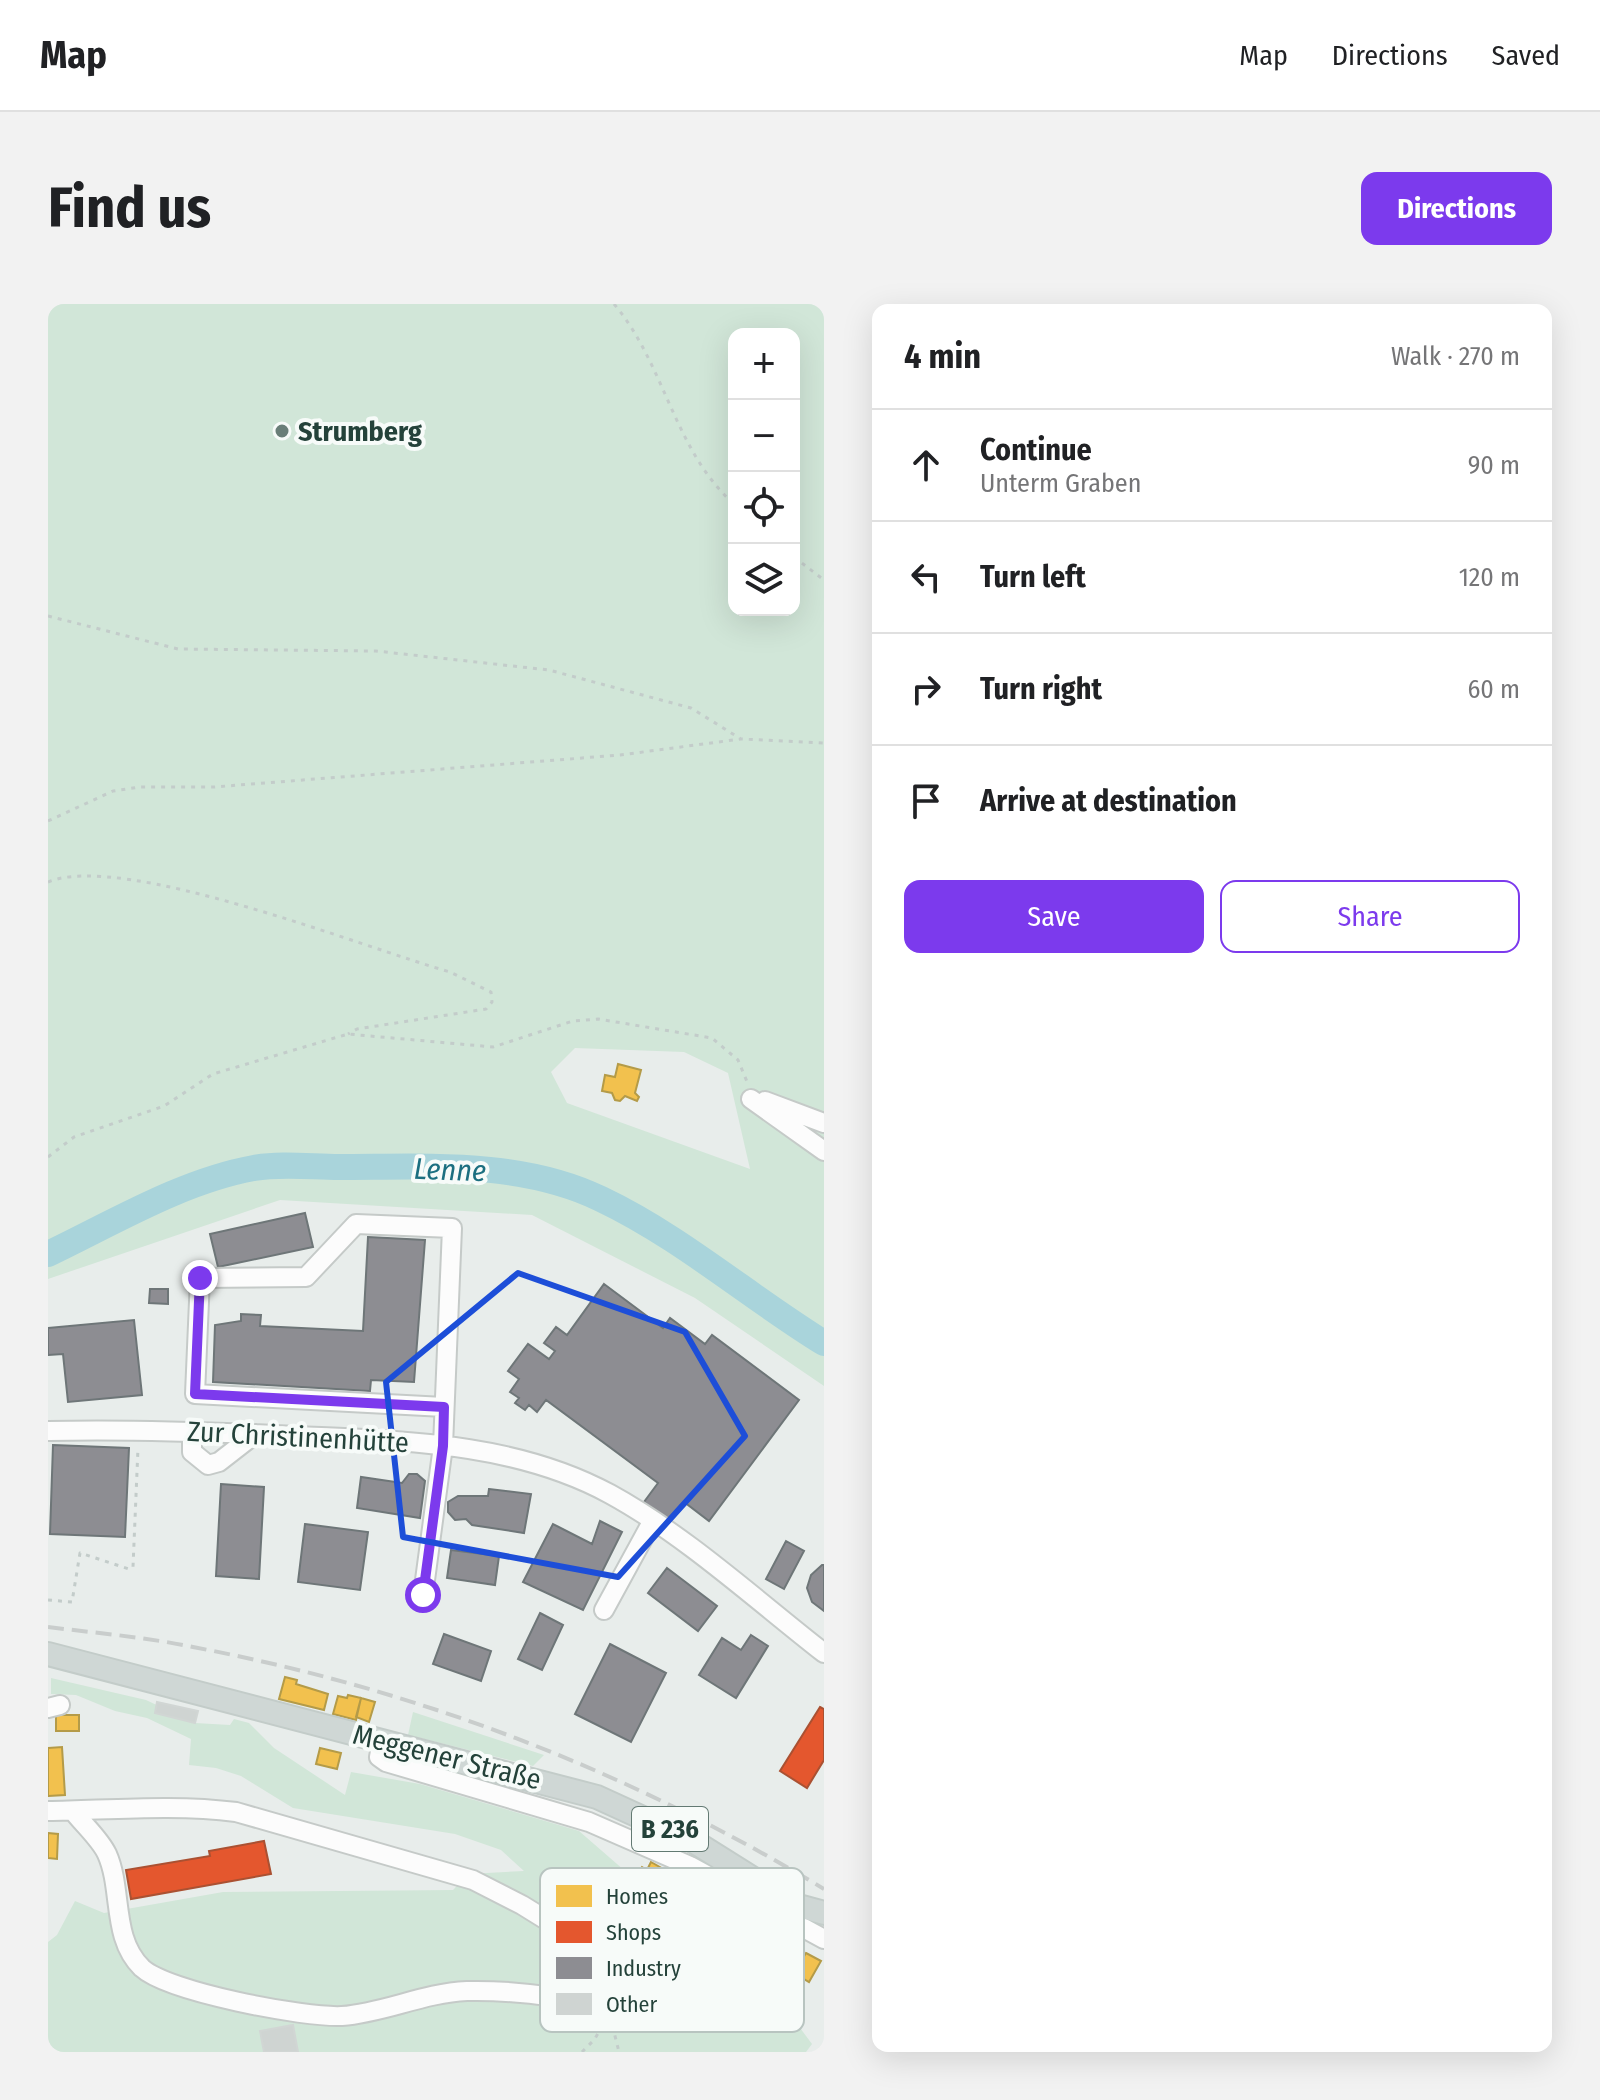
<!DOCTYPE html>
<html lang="en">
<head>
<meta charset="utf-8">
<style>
  :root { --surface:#fff; --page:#f2f2f2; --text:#202124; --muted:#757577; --line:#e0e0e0; --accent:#7c3aed }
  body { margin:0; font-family:"Fira Sans Condensed",sans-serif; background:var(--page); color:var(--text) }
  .controls { position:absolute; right:24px; top:24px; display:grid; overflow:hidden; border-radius:16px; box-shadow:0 8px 32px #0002 }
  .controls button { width:72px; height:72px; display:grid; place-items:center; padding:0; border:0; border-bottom:2px solid var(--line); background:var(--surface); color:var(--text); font:40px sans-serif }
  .stop { position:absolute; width:24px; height:24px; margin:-18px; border:6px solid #7c3aed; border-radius:50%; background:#fff }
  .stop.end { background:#7c3aed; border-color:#fff; box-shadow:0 2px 8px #0008 }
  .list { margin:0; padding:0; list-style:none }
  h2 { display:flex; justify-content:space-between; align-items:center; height:104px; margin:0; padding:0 32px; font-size:34px }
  h2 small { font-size:26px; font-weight:400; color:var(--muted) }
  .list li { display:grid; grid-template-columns:52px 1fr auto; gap:24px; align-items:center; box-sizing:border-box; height:112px; padding:0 32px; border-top:2px solid var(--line) }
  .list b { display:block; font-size:30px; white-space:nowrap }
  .list p { margin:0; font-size:26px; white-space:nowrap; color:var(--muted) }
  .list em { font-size:26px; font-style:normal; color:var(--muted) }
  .actions { display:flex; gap:16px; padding:24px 32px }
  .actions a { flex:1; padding:18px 0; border:2px solid var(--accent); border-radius:16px; text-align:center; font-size:28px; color:var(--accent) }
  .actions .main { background:var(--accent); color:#fff }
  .icon { flex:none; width:44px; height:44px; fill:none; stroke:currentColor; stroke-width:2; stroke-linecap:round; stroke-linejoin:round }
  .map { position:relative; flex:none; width:776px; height:1748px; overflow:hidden; border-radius:16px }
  header { display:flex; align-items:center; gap:48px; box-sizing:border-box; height:112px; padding:0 40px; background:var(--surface); border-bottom:2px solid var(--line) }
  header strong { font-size:38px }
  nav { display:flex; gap:44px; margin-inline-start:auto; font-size:28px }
  .intro { display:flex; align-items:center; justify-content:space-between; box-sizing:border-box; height:192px; padding:0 48px }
  h1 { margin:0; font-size:56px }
  .button { padding:20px 36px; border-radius:16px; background:var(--accent); color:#fff; font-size:28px; font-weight:700 }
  main { display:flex; gap:48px; padding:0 48px }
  aside { flex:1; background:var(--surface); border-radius:16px; box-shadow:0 8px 32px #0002 }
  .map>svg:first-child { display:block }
  .green { fill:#d1e6d8; fill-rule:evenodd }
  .homes { fill:#f2c14e; stroke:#b49b48; stroke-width:2 }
  .shops { fill:#e4572e; stroke:#aa5132; stroke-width:2 }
  .industry { fill:#8d8d92; stroke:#6e7678; stroke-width:2 }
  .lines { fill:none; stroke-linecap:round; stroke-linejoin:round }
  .river { stroke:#a9d4db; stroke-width:26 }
  .building { fill:#cfd4d2; stroke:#d1d6d4; stroke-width:2 }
  .minor-casing { stroke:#c5cac8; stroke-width:22 }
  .major-casing { stroke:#c3ccc9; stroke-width:26 }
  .path { stroke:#c3ccca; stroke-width:3; stroke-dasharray:4 6; stroke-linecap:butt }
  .minor { stroke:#fcfcfc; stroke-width:18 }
  .major { stroke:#cfd7d5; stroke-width:22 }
  .rail { stroke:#c9cdcc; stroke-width:4; stroke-dasharray:16 8; stroke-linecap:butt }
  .route { stroke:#7c3aed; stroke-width:10 }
  .marked { fill:none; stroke:#1d4ed8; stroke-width:6; stroke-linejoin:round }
  .poi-dot { fill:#697e78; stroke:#f7fbf9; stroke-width:3 }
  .labels { text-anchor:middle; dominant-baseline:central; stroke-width:8; stroke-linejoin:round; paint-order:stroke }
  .shield { fill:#f7fbf9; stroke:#637a73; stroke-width:2 }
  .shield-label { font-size:26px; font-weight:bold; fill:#24423a }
  .poi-label { font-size:28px; font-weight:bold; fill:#24423a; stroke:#f7fbf9; text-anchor:start }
  .street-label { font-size:28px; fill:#24423a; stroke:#f7fbf9 }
  .water-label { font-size:30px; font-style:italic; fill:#1c6f80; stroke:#f7fbf9 }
  .key { fill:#f7fbf9; stroke:#b8c4c0; stroke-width:2 }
  .key-label { font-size:22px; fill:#24423a }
</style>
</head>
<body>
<header>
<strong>Map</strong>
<nav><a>Map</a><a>Directions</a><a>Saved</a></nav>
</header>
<div class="intro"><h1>Find us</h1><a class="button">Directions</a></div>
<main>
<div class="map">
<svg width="776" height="1748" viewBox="0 0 776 1748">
  <rect width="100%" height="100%" fill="#e8edeb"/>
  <path class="green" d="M 0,0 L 776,0 L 776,1082 L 647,994 L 484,911 L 232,896 L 0,975 ZM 686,30 L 746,30 L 746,306 L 686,306 ZM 527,744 L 636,748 L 680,769 L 702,865 L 519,799 L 503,768 Z
    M 3,1374 L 98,1396 L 147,1419 L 182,1421 L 186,1415 L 201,1419 L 226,1444 L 297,1491 L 303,1468 L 372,1480 L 531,1527 L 584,1573 L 619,1597 L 668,1674 L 709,1713 L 726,1689 L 764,1740 L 758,1748 L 0,1748 L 0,1638 L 9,1631 L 27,1597 L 56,1609 L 175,1588 L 405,1586 L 420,1570 L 476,1567 L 453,1546 L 407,1530 L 245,1504 L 193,1472 L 168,1464 L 141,1461 L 143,1435 L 99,1414 L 67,1407 L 28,1391 L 3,1390 Z
    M 365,1408 L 496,1451 L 485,1462 L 360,1431 Z"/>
  <path class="homes" d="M 570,760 L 593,766 L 587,789 L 591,793 L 589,797 L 577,792 L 572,797 L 567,796 L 564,789 L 554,787 L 557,771 L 567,773 Z
    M 237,1373 L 249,1376 L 248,1380 L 280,1390 L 276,1406 L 231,1395 Z
    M 300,1391 L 313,1394 L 308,1416 L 285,1410 L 290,1392 L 299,1394 Z
    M 313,1394 L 327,1398 L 321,1418 L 308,1413 Z
    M 8,1411 L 31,1411 L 31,1427 L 8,1427 Z
    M 14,1443 L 17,1491 L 0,1492 L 0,1444 Z
    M 272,1444 L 293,1449 L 289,1465 L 268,1460 Z
    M 0,1529 L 10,1530 L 9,1555 L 0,1554 Z
    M 603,1558 L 624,1570 L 616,1588 L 589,1571 L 594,1563 L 599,1566 Z
    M 758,1649 L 773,1657 L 761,1678 L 746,1669 Z"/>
  <path class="shops" d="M 772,1403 L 776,1405 L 776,1456 L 759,1484 L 732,1467 Z
    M 216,1537 L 223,1570 L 83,1595 L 78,1566 L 162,1552 L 161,1547 Z"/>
  <path class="industry" d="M 257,909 L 265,943 L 170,963 L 162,930 Z
    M 320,933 L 377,936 L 366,1078 L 323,1076 L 322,1087 L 165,1078 L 167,1021 L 193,1017 L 193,1010 L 213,1011 L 212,1022 L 315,1027 Z
    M 556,980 L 615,1024 L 622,1014 L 657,1040 L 664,1031 L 751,1096 L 661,1217 L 636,1198 L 621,1217 L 596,1198 L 610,1179 L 498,1096 L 489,1108 L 481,1101 L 477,1106 L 467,1099 L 471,1094 L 462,1088 L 471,1075 L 460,1067 L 480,1040 L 501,1055 L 507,1047 L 496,1039 L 508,1023 L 519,1031 Z
    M 102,985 L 120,985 L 120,1000 L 101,999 Z
    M 86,1016 L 94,1091 L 20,1098 L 15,1050 L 0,1051 L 0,1024 Z
    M 5,1141 L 81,1144 L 77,1233 L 2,1230 Z
    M 361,1170 L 369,1170 L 377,1177 L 372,1214 L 309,1204 L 313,1173 L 354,1179 Z
    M 173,1180 L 216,1183 L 211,1275 L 168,1272 Z
    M 441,1185 L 483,1190 L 476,1229 L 424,1221 L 418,1215 L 407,1216 L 400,1208 L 400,1198 L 410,1192 L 440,1192 Z
    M 552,1217 L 574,1228 L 535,1306 L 475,1278 L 505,1220 L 544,1240 Z
    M 257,1220 L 320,1228 L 312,1286 L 250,1278 Z
    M 738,1237 L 756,1247 L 736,1285 L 718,1275 Z
    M 403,1246 L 451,1252 L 447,1281 L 399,1274 Z
    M 774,1261 L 776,1261 L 776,1307 L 764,1298 L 759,1284 L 763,1271 Z
    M 619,1264 L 669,1302 L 650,1327 L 600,1289 Z
    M 492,1309 L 515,1321 L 494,1366 L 470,1355 Z
    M 396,1330 L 443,1347 L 433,1377 L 385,1360 Z
    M 703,1331 L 720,1342 L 688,1394 L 651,1371 L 674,1334 L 693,1346 Z
    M 562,1340 L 618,1369 L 583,1438 L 527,1410 Z"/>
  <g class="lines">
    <path class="river" d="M 0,950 C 65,919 134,877 206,864 C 233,859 264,863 291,863 C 377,863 473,856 553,895 C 633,933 701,993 776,1039"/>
  </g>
  <path class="building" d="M 109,1398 L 150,1407 L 147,1419 L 107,1409 Z
    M 245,1721 L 250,1748 L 216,1748 L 212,1727 Z"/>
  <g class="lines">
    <defs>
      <path id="minor" d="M 703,795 L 776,847
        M 717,797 L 776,819
        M 0,1127 C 83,1125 165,1128 249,1132 C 355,1137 466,1138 562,1190 C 637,1231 708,1296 776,1349
        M 151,1128 L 144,1137 L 144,1148 L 160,1161 L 171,1158 L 207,1130
        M 375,1291 L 395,1142 L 404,924 L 308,920 L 258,973 L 152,974 L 147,1090 L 396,1103
        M 556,1306 L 604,1218
        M 0,1404 L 12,1401
        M 334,1437 L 331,1453 L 338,1458 L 541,1518 L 642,1562 L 776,1635
        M 0,1507 C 62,1506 127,1500 188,1508 L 425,1576 L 474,1601 L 545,1645 L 560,1665 L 561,1691 L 551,1701 C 508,1692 463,1686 419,1687 C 375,1689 336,1709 294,1712 C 257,1714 120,1688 94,1664 C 63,1634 75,1586 59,1550 C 52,1535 35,1520 25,1507"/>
      <path id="major" d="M 0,1350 L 549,1493 L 645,1537 L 747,1601 L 776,1609"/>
    </defs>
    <use href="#minor" class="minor-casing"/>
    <use href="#major" class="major-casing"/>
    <path class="path" d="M 566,0 C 617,60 626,147 686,200
      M 746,253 L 776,276
      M 0,312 L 130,345 L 328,347 L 501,366 L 643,404 L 693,435
      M 0,517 L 65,487 L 92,483 L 166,483 L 572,451 L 693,435 L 776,439
      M 0,578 C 74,547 317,644 402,668 L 443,688 L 444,698 L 438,705 L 309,725 L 300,730
      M 0,853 L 26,833 L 116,802 L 165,770 L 300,730 L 445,743 L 525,717 L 550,715 L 664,734 L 690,756 L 700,780
      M 0,1296 L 24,1298 L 32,1249 L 81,1265 L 85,1263 L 90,1144
      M 562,1712 L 571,1748
      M 534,1748 L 546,1736 L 560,1713"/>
    <use href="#minor" class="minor"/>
    <use href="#major" class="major"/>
    <path class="rail" d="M 0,1323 C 48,1329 97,1333 145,1343 C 371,1386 579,1466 776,1585"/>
  </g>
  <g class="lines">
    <path class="route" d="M 152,974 L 147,1090 L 396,1103 L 395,1142 L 375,1291"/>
  </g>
  <path class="marked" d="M 470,969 L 637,1028 L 697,1132 L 570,1273 L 355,1233 L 338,1078 Z"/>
  <circle class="poi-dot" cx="234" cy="127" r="8"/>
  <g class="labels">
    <rect class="shield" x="584" y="1503" width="76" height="44" rx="6"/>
    <g class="shield-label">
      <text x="622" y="1525">B 236</text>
    </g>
    <g class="poi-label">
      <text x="250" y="127">Strumberg</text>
    </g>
    <g class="street-label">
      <text transform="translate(250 1133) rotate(3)">Zur Christinenhütte</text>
      <text transform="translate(399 1453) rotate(14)">Meggener Straße</text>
    </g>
    <g class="water-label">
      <text transform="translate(402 866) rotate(2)">Lenne</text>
    </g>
  </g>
  <rect x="492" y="1564" width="264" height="164" rx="12" class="key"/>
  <rect x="508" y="1581" width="36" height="22" fill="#f2c14e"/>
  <rect x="508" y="1617" width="36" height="22" fill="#e4572e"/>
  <rect x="508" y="1653" width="36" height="22" fill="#8d8d92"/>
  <rect x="508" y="1689" width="36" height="22" fill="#cfd4d2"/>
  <g class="key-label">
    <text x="558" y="1600">Homes</text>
    <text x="558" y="1636">Shops</text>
    <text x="558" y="1672">Industry</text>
    <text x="558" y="1708">Other</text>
  </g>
</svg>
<div class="controls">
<button>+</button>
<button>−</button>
<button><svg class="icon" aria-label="locate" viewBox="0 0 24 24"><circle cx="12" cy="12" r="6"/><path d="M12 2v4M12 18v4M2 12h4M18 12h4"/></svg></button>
<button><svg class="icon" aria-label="layers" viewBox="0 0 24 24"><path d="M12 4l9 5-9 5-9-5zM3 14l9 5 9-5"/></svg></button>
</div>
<div class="stop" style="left:375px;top:1291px"></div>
<div class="stop end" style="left:152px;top:974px"></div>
</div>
<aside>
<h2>4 min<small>Walk · 270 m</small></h2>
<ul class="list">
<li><svg class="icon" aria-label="ahead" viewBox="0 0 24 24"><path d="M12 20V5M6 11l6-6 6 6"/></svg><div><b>Continue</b><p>Unterm Graben</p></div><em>90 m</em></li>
<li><svg class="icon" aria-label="left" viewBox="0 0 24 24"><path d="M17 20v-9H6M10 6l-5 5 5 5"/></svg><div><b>Turn left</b></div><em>120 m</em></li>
<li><svg class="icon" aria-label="right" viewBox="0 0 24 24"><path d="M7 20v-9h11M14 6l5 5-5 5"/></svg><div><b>Turn right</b></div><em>60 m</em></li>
<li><svg class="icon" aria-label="arrive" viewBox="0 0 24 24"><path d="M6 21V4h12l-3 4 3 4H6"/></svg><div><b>Arrive at destination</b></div></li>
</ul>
<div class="actions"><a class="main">Save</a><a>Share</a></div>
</aside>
</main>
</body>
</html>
